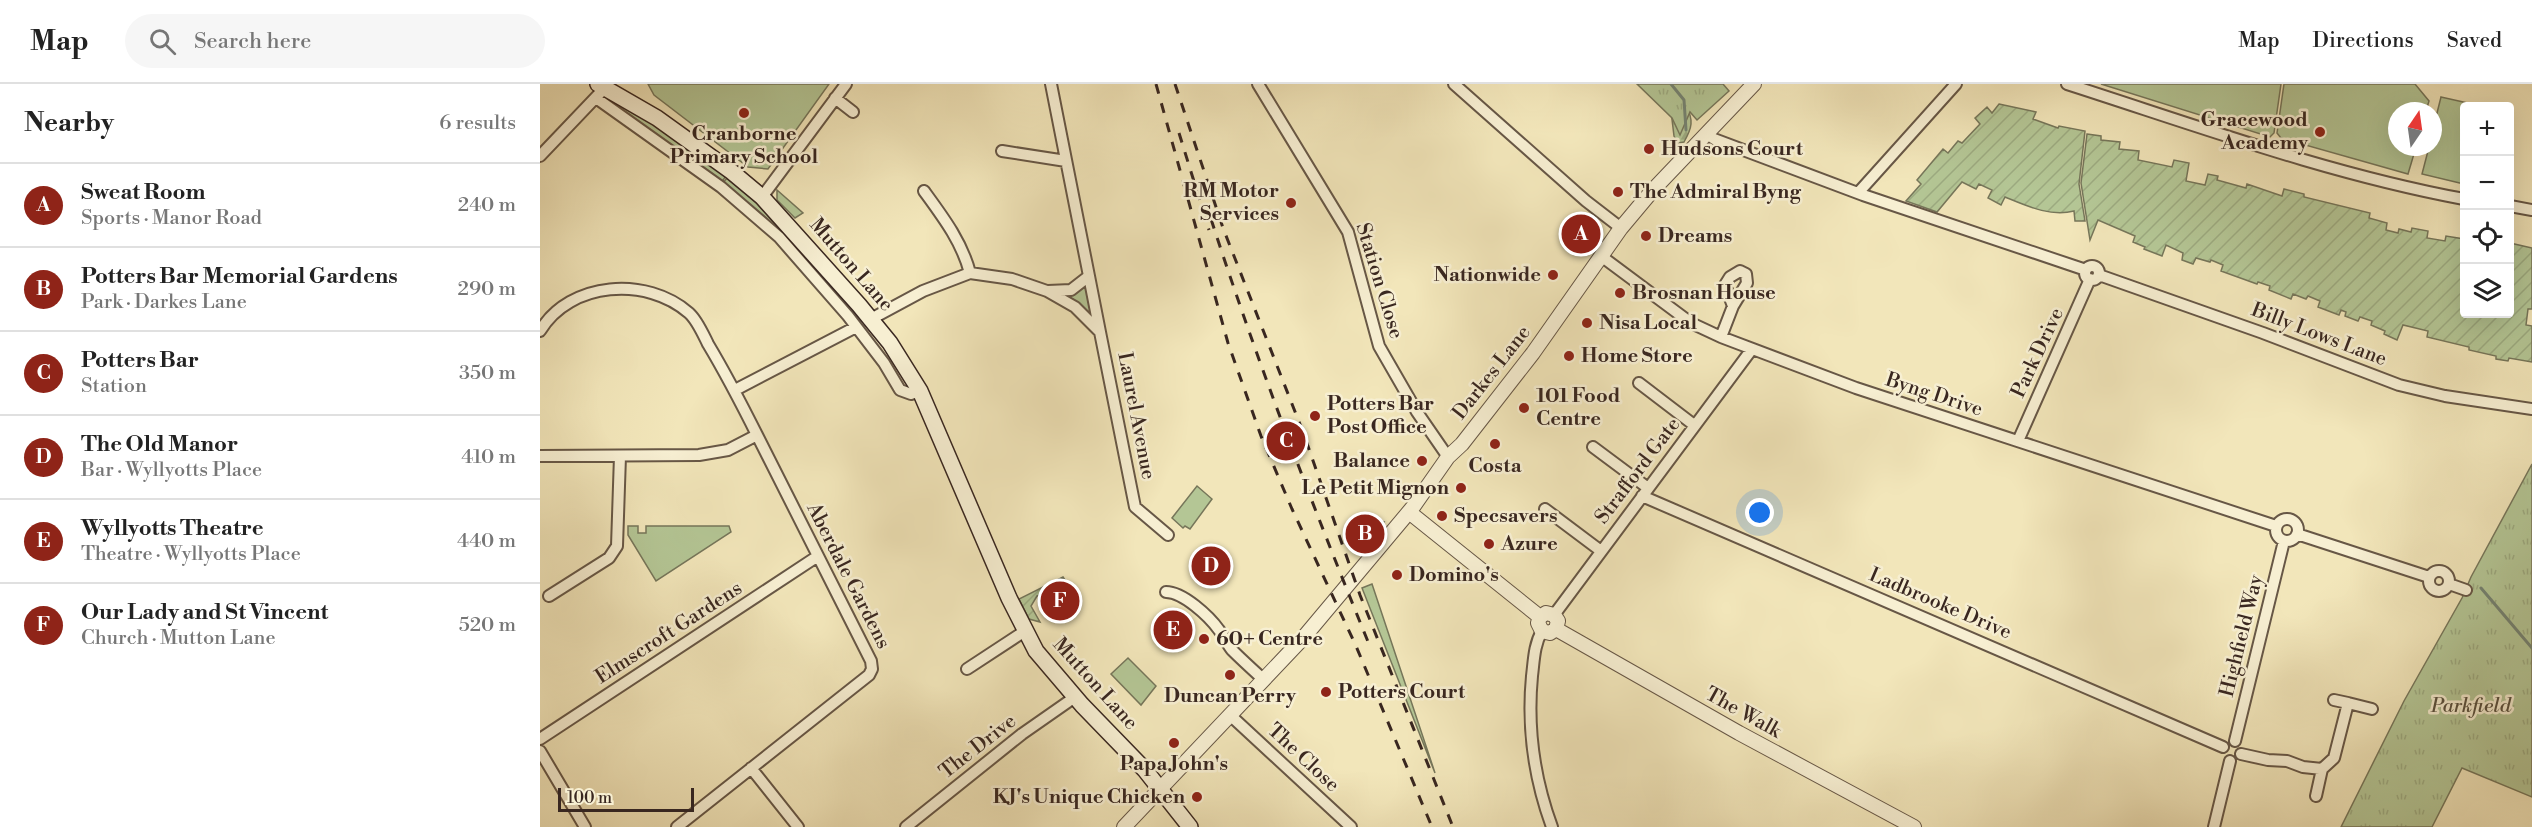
<!DOCTYPE html>
<html lang="en">
<head>
<meta charset="utf-8">
<style>
  :root { --surface:#fff; --page:#f6f6f6; --text:#222; --muted:#767676; --line:#e0e0e0; --accent:#8f2418 }
  body { margin:0; font-family:"Libre Bodoni",serif; background:var(--page); color:var(--text) }
  .controls { position:absolute; right:18px; top:18px; display:grid; overflow:hidden; border-radius:6px; box-shadow:0 6px 24px #0002 }
  .controls button { width:54px; height:54px; display:grid; place-items:center; padding:0; border:0; border-bottom:2px solid var(--line); background:var(--surface); color:var(--text); font:30px sans-serif }
  .compass { position:absolute; left:1848px; top:18px; width:54px; height:54px; border-radius:50%; background:var(--surface); box-shadow:0 6px 24px #0002; rotate:13deg }
  .scale { position:absolute; left:18px; bottom:15px; width:136px; box-sizing:border-box; padding-left:6px; border:3px solid #392720; border-top:0; font-size:16px; line-height:21px; white-space:nowrap; color:#392720; -webkit-text-stroke:4px #f7efd2; paint-order:stroke }
  .you { position:absolute; left:1220px; top:429px; width:21px; height:21px; margin:-15px; border:4px solid #fff; border-radius:50%; background:#1a73e8; box-shadow:0 0 0 9px #1a73e833 }
  .badge { display:grid; place-items:center; width:39px; height:39px; border-radius:50%; background:var(--accent); color:#fff; font-size:20px; font-weight:700 }
  .pin { position:absolute; translate:-50% -50%; border:3px solid #fff; box-shadow:0 2px 6px #0006 }
  .list { margin:0; padding:0; list-style:none }
  h2 { display:flex; justify-content:space-between; align-items:center; height:78px; margin:0; padding:0 24px; font-size:26px }
  h2 small { font-size:20px; font-weight:400; color:var(--muted) }
  .list li { display:grid; grid-template-columns:39px 1fr auto; gap:18px; align-items:center; box-sizing:border-box; height:84px; padding:0 24px; border-top:2px solid var(--line) }
  .list b { display:block; font-size:22px; white-space:nowrap }
  .list p { margin:0; font-size:20px; white-space:nowrap; color:var(--muted) }
  .list em { font-size:20px; font-style:normal; color:var(--muted) }
  .icon { flex:none; width:33px; height:33px; fill:none; stroke:currentColor; stroke-width:2; stroke-linecap:round; stroke-linejoin:round }
  .map { position:relative; flex:none; width:1992px; height:743px; overflow:hidden }
  header { display:flex; align-items:center; gap:36px; box-sizing:border-box; height:84px; padding:0 30px; background:var(--surface); border-bottom:2px solid var(--line) }
  header strong { font-size:28px }
  nav { display:flex; gap:33px; margin-inline-start:auto; font-size:21px }
  .search { width:420px; height:54px; background:var(--page); display:flex; align-items:center; gap:15px; box-sizing:border-box; padding:0 21px; border-radius:33px; color:var(--muted); font-size:22px }
  main { display:flex }
  aside { flex:1; background:var(--surface) }
  .map>svg:first-child { display:block }
  .grass { fill:#b4c695; stroke:#76765a; stroke-width:1.5 }
  .forest { fill:url(#forest-firs); stroke:#76765a; stroke-width:1.5 }
  .park { fill:url(#park-tufts); stroke:#76765a; stroke-width:1.5 }
  .garden { fill:url(#garden-furrows); stroke:#76765a; stroke-width:1.5 }
  .lines { fill:none; stroke-linecap:round; stroke-linejoin:round }
  .stream { stroke:#748373; stroke-width:3 }
  .minor-casing { stroke:#675746; stroke-width:14 }
  .tertiary-casing { stroke:#675746; stroke-width:16 }
  .secondary-casing { stroke:#392720; stroke-width:18 }
  .minor { stroke:#f7efd2; stroke-width:10 }
  .tertiary { stroke:#f7efd2; stroke-width:14 }
  .secondary { stroke:#f7efd2; stroke-width:15 }
  .rail { stroke:#392720; stroke-width:3; stroke-dasharray:10 10; stroke-linecap:butt }
  .poi-dot { fill:#8f2418; stroke:#f7efd2; stroke-width:2 }
  .labels { text-anchor:middle; dominant-baseline:central; stroke-width:5; stroke-linejoin:round; paint-order:stroke }
  .poi-label { font-size:20px; font-weight:bold; fill:#392720; stroke:#f7efd2; text-anchor:start }
  .street-label { font-size:20px; fill:#392720; stroke:#f7efd2 }
  .park-label { font-size:20px; font-style:italic; fill:#584f3d; stroke:#f7efd2 }
</style>
</head>
<body>
<header>
<strong>Map</strong>
<div class="search"><svg class="icon" aria-label="search" viewBox="0 0 24 24"><circle cx="10" cy="10" r="6"/><path d="M15 15l6 6"/></svg>Search here</div>
<nav><a>Map</a><a>Directions</a><a>Saved</a></nav>
</header>
<main>
<aside>
<h2>Nearby<small>6 results</small></h2>
<ul class="list">
<li><span class="badge">A</span><div><b>Sweat Room</b><p>Sports · Manor Road</p></div><em>240 m</em></li>
<li><span class="badge">B</span><div><b>Potters Bar Memorial Gardens</b><p>Park · Darkes Lane</p></div><em>290 m</em></li>
<li><span class="badge">C</span><div><b>Potters Bar</b><p>Station</p></div><em>350 m</em></li>
<li><span class="badge">D</span><div><b>The Old Manor</b><p>Bar · Wyllyotts Place</p></div><em>410 m</em></li>
<li><span class="badge">E</span><div><b>Wyllyotts Theatre</b><p>Theatre · Wyllyotts Place</p></div><em>440 m</em></li>
<li><span class="badge">F</span><div><b>Our Lady and St Vincent</b><p>Church · Mutton Lane</p></div><em>520 m</em></li>
</ul>
</aside>
<div class="map">
<svg width="1992" height="743" viewBox="0 0 1992 743">
  <defs>
    <pattern id="forest-firs" width="22" height="20" patternUnits="userSpaceOnUse" patternTransform="scale(1.5)"><rect width="22" height="20" fill="#b4c695"/><path d="M5 1l3.5 6h-7zM16 11l3.5 6h-7z" fill="#9caa80"/></pattern>
    <pattern id="park-tufts" width="24" height="20" patternUnits="userSpaceOnUse" patternTransform="scale(1.5)"><rect width="24" height="20" fill="#b4c695"/><path d="M3 7l-1-3M5 7V3M7 7l1-3M15 17l-1-3M17 17v-4M19 17l1-3" fill="none" stroke="#9caa80"/></pattern>
    <pattern id="garden-furrows" width="10" height="10" patternUnits="userSpaceOnUse" patternTransform="scale(1.5)"><rect width="10" height="10" fill="#b4c695"/><path d="M-1 1l2-2M0 10L10 0M9 11l2-2" fill="none" stroke="#9caa80"/></pattern>
  </defs>
  <rect width="100%" height="100%" fill="#f2e6ba"/>
  <filter id="stains"><feTurbulence type="fractalNoise" baseFrequency=".00333" numOctaves="4"/><feColorMatrix values="0 0 0 0 .2 0 0 0 0 .09 0 0 0 0 .02 0 0 0 .5 -.17"/></filter>
  <radialGradient id="worn" r=".72"><stop offset=".6" stop-color="#630" stop-opacity="0"/><stop offset="1" stop-color="#630" stop-opacity=".3"/></radialGradient>
  <path class="grass" d="M 108,0 L 289,0 L 228,85 L 208,83 L 114,11 Z
    M 1561,0 L 1741,0 L 1734,49 L 1730,53 Z
    M 1744,0 L 1875,0 L 1889,17 L 1886,27 L 1857,27 L 1857,63 L 1876,63 L 1868,90 L 1741,54 L 1737,49 Z
    M 1901,13 L 1941,22 L 1924,22 L 1924,100 L 1882,90 L 1889,63 L 1893,63 L 1893,45 Z
    M 72,16 L 112,38 L 186,92 L 181,99 L 70,18 Z
    M 187,94 L 212,114 L 240,145 L 237,145 L 182,100 Z
    M 237,106 L 263,129 L 255,134 L 237,116 Z
    M 545,201 L 547,201 L 552,233 L 523,212 Z
    M 657,402 L 672,415 L 650,445 L 645,442 L 643,444 L 632,434 Z
    M 88,442 L 98,442 L 98,449 L 106,449 L 106,442 L 189,442 L 191,448 L 116,497 L 88,451 Z
    M 832,500 L 895,689 L 822,504 Z
    M 588,574 L 616,602 L 601,621 L 571,590 Z"/>
  <path class="forest" d="M 1146,22 C 1154,36 1152,44 1144,58 L 1138,59 L 1134,52 L 1131,27 Z"/>
  <path class="park" d="M 1097,0 L 1183,0 L 1189,7 L 1157,36 L 1150,28 L 1140,51 L 1132,34 Z
    M 1992,380 L 1992,713 L 1922,684 L 1892,743 L 1801,743 L 1864,617 L 1922,514 L 1931,493 Z"/>
  <path class="garden" d="M 1459,20 L 1496,28 L 1493,35 L 1518,44 L 1519,42 L 1545,47 L 1539,100 L 1545,137 L 1535,137 L 1534,127 C 1510,133 1487,122 1465,113 L 1461,121 L 1448,114 L 1452,106 L 1439,100 L 1436,105 L 1422,98 L 1397,128 L 1366,117 L 1381,100 L 1377,96 L 1403,65 L 1408,69 L 1418,57 L 1422,59 L 1440,40 L 1435,34 L 1447,23 L 1452,29 Z
    M 1547,50 L 1561,52 L 1561,56 L 1580,58 L 1579,65 L 1599,67 L 1598,76 L 1632,83 L 1634,76 L 1649,79 L 1646,97 L 1665,101 L 1668,90 L 1678,92 L 1677,96 L 1706,104 L 1707,100 L 1742,112 L 1744,105 L 1764,110 L 1764,113 L 1830,129 L 1829,134 L 1847,139 L 1846,146 L 1858,149 L 1859,145 L 1871,148 L 1872,144 L 1888,147 L 1887,154 L 1905,157 L 1906,152 L 1924,155 L 1924,230 L 1970,230 L 1970,159 L 1992,164 L 1992,225 L 1988,225 L 1986,241 L 1992,242 L 1992,278 L 1969,274 L 1968,277 L 1956,275 L 1956,272 L 1929,266 L 1929,263 L 1887,253 L 1888,247 L 1863,241 L 1857,256 L 1844,250 L 1845,247 L 1831,241 L 1832,237 L 1820,233 L 1818,237 L 1805,232 L 1806,228 L 1801,226 L 1799,231 L 1778,223 L 1780,217 L 1768,212 L 1766,215 L 1753,210 L 1751,215 L 1729,206 L 1730,202 L 1718,198 L 1717,200 L 1681,187 L 1683,181 L 1671,176 L 1670,178 L 1656,174 L 1653,180 L 1642,176 L 1643,169 L 1626,161 L 1622,172 L 1604,165 L 1605,163 L 1593,158 L 1595,152 L 1558,136 L 1550,156 L 1541,99 Z
    M 837,436 L 844,438 L 820,466 L 814,447 L 829,441 L 830,445 L 833,445 Z
    M 523,493 L 530,504 L 524,508 L 518,504 L 507,510 L 497,512 L 491,522 L 500,538 L 489,535 L 479,515 Z"/>
  <g class="lines">
    <path class="stream" d="M 1131,0 L 1144,16 L 1146,46
      M 1941,504 L 1992,564"/>
    <defs>
      <path id="minor" d="M 511,0 L 549,192
        M 718,0 L 808,148 L 839,262 L 877,328 L 908,373
        M 914,0 L 1046,117 L 1081,144
        M 1527,0 C 1658,42 1789,90 1924,115
        M 56,14 L 181,103 L 239,153 L 308,232 L 344,279 L 360,306 L 371,310 L 380,307
        M 295,14 L 313,28
        M 1167,50 L 1174,55 L 1323,111 L 1546,186
        M 462,67 L 526,77
        M 0,72 L 60,9
        M 384,107 C 403,133 422,158 430,189
        M 1318,109 L 1416,0
        M 222,113 L 306,0
        M 1970,122 L 1992,126
        M 1061,172 L 1151,239 L 1181,253 L 1316,304 L 1736,442
        M1545 189a7 7 0 1 1 14 0a7 7 0 1 1-14 0Z
        M 1559,191 L 1723,249 L 1859,301 L 1905,312 L 1992,325
        M 508,207 L 531,206 L 549,192 L 560,248
        M 331,235 L 383,207 L 430,189 L 472,195 L 507,207 L 535,223 L 560,248 L 595,423 L 628,451
        M 0,247 C 30,197 107,192 149,229 C 157,236 163,250 168,260 C 186,290 202,321 218,353 C 255,427 293,502 331,577 L 332,585 L 329,591 L 137,743
        M 1181,253 L 1193,222 L 1207,199 L 1206,190 L 1200,187 L 1190,193 L 1185,201 L 1193,222
        M 1099,299 L 1154,341
        M 195,306 L 316,243
        M 1478,357 L 1550,195
        M 1053,363 L 1108,404
        M 0,372 L 159,371 L 188,366 L 217,351
        M 1102,412 L 1683,663
        M 1005,425 L 1061,467
        M1736 446a11 11 0 1 1 22 0a11 11 0 1 1-22 0Z
        M 1757,450 L 1889,493
        M1889 497a10 10 0 1 1 20 0a10 10 0 1 1-20 0Z
        M 1909,500 L 1926,506
        M 626,508 C 643,508 669,532 679,546 C 684,552 687,560 692,566 C 702,576 713,586 724,596
        M 9,512 L 69,474 L 77,462 L 80,372
        M 1014,531 L 1212,265
        M 1002,547 C 994,561 994,576 992,592 C 987,644 994,694 1012,743
        M 427,585 L 485,547
        M 1794,616 L 1808,619
        M 690,631 L 811,743
        M 0,655 L 278,472
        M 1695,657 L 1744,457
        M 0,667 L 45,743
        M 1701,670 L 1728,676 L 1747,677 L 1763,683 L 1782,685 L 1794,674 L 1808,619 L 1832,625
        M 211,684 L 258,743
        M 1776,712 L 1782,685
        M 366,743 L 482,650 L 535,613
        M 1674,743 L 1690,677"/>
      <path id="tertiary" d="M 869,428 L 1000,533
        M 1000,533 L 998,539 L 1002,547 L 1010,549 L 1016,545
        M 1000,533 L 1006,529 L 1014,531 L 1018,537 L 1016,545
        M 1016,545 L 1199,649 L 1374,743
        M 584,743 L 764,553 L 873,423 L 908,373 L 922,360 L 993,269 L 1081,144 L 1112,107 L 1214,0"/>
      <path id="secondary" d="M 58,0 L 117,34 L 192,88 L 222,113 L 319,221 L 350,259 L 380,307 L 469,514 L 496,567 L 542,621 L 605,686 L 650,743"/>
    </defs>
    <use href="#minor" class="minor-casing"/>
    <use href="#tertiary" class="tertiary-casing"/>
    <use href="#secondary" class="secondary-casing"/>
    <use href="#minor" class="minor"/>
    <use href="#tertiary" class="tertiary"/>
    <use href="#secondary" class="secondary"/>
    <path class="rail" d="M 616,0 L 688,259 L 721,352 L 752,425 L 816,562 L 892,743
      M 635,0 L 683,144 L 763,348 L 820,511 L 913,743
      M 639,49 L 669,146
      M 671,135 C 718,280 773,423 831,565"/>
  </g>
  <g class="poi-dot">
    <circle cx="204" cy="29" r="6"/>
    <circle cx="1780" cy="48" r="6"/>
    <circle cx="1109" cy="65" r="6"/>
    <circle cx="1078" cy="108" r="6"/>
    <circle cx="751" cy="119" r="6"/>
    <circle cx="1106" cy="152" r="6"/>
    <circle cx="1013" cy="191" r="6"/>
    <circle cx="1080" cy="209" r="6"/>
    <circle cx="1047" cy="239" r="6"/>
    <circle cx="1029" cy="272" r="6"/>
    <circle cx="984" cy="324" r="6"/>
    <circle cx="775" cy="332" r="6"/>
    <circle cx="955" cy="360" r="6"/>
    <circle cx="882" cy="377" r="6"/>
    <circle cx="921" cy="404" r="6"/>
    <circle cx="902" cy="432" r="6"/>
    <circle cx="949" cy="460" r="6"/>
    <circle cx="857" cy="491" r="6"/>
    <circle cx="664" cy="555" r="6"/>
    <circle cx="690" cy="591" r="6"/>
    <circle cx="786" cy="608" r="6"/>
    <circle cx="634" cy="659" r="6"/>
    <circle cx="657" cy="713" r="6"/>
  </g>
  <g class="labels">
    <g class="poi-label">
      <text x="1768" y="36" text-anchor="end">Gracewood<tspan x="1768" dy="23">Academy</tspan></text>
      <text x="204" y="50" text-anchor="middle">Cranborne<tspan x="204" dy="23">Primary School</tspan></text>
      <text x="1121" y="65">Hudsons Court</text>
      <text x="739" y="107" text-anchor="end">RM Motor<tspan x="739" dy="23">Services</tspan></text>
      <text x="1090" y="108">The Admiral Byng</text>
      <text x="1118" y="152">Dreams</text>
      <text x="1001" y="191" text-anchor="end">Nationwide</text>
      <text x="1092" y="209">Brosnan House</text>
      <text x="1059" y="239">Nisa Local</text>
      <text x="1041" y="272">Home Store</text>
      <text x="996" y="312">101 Food<tspan x="996" dy="23">Centre</tspan></text>
      <text x="787" y="320">Potters Bar<tspan x="787" dy="23">Post Office</tspan></text>
      <text x="870" y="377" text-anchor="end">Balance</text>
      <text x="955" y="382" text-anchor="middle">Costa</text>
      <text x="909" y="404" text-anchor="end">Le Petit Mignon</text>
      <text x="914" y="432">Specsavers</text>
      <text x="961" y="460">Azure</text>
      <text x="869" y="491">Domino's</text>
      <text x="676" y="555">60+ Centre</text>
      <text x="798" y="608">Potters Court</text>
      <text x="690" y="612" text-anchor="middle">Duncan Perry</text>
      <text x="634" y="680" text-anchor="middle">Papa John's</text>
      <text x="645" y="713" text-anchor="end">KJ's Unique Chicken</text>
    </g>
    <g class="street-label">
      <text transform="translate(311 181) rotate(49)">Mutton Lane</text>
      <text transform="translate(839 197) rotate(73)">Station Close</text>
      <text transform="translate(1779 251) rotate(21)">Billy Lows Lane</text>
      <text transform="translate(1498 269) rotate(-65)">Park Drive</text>
      <text transform="translate(952 289) rotate(-52)">Darkes Lane</text>
      <text transform="translate(1394 311) rotate(18)">Byng Drive</text>
      <text transform="translate(596 332) rotate(79)">Laurel Avenue</text>
      <text transform="translate(1098 387) rotate(-53)">Strafford Gate</text>
      <text transform="translate(308 492) rotate(63)">Aberdale Gardens</text>
      <text transform="translate(1400 520) rotate(23)">Ladbrooke Drive</text>
      <text transform="translate(129 549) rotate(-33)">Elmscroft Gardens</text>
      <text transform="translate(1702 552) rotate(-76)">Highfield Way</text>
      <text transform="translate(555 600) rotate(48)">Mutton Lane</text>
      <text transform="translate(1203 629) rotate(29)">The Walk</text>
      <text transform="translate(438 663) rotate(-38)">The Drive</text>
      <text transform="translate(763 674) rotate(43)">The Close</text>
    </g>
    <g class="park-label">
      <text x="1931" y="622">Parkfield</text>
    </g>
  </g>
  <rect width="100%" height="100%" filter="url(#stains)"/>
  <rect width="100%" height="100%" fill="url(#worn)"/>
</svg>
<div class="controls">
<button>+</button>
<button>−</button>
<button><svg class="icon" aria-label="locate" viewBox="0 0 24 24"><circle cx="12" cy="12" r="6"/><path d="M12 2v4M12 18v4M2 12h4M18 12h4"/></svg></button>
<button><svg class="icon" aria-label="layers" viewBox="0 0 24 24"><path d="M12 4l9 5-9 5-9-5zM3 14l9 5 9-5"/></svg></button>
</div>
<svg class="compass" viewBox="-18 -18 36 36"><path d="M0-13l5 13h-10z" fill="#e53935"/><path d="M0 13l5-13h-10z" fill="#767676"/></svg>
<div class="scale">100 m</div>
<div class="you"></div>
<div class="pin badge" style="left:1041px;top:150px">A</div>
<div class="pin badge" style="left:825px;top:450px">B</div>
<div class="pin badge" style="left:746px;top:357px">C</div>
<div class="pin badge" style="left:671px;top:482px">D</div>
<div class="pin badge" style="left:633px;top:546px">E</div>
<div class="pin badge" style="left:520px;top:517px">F</div>
</div>
</main>
</body>
</html>
